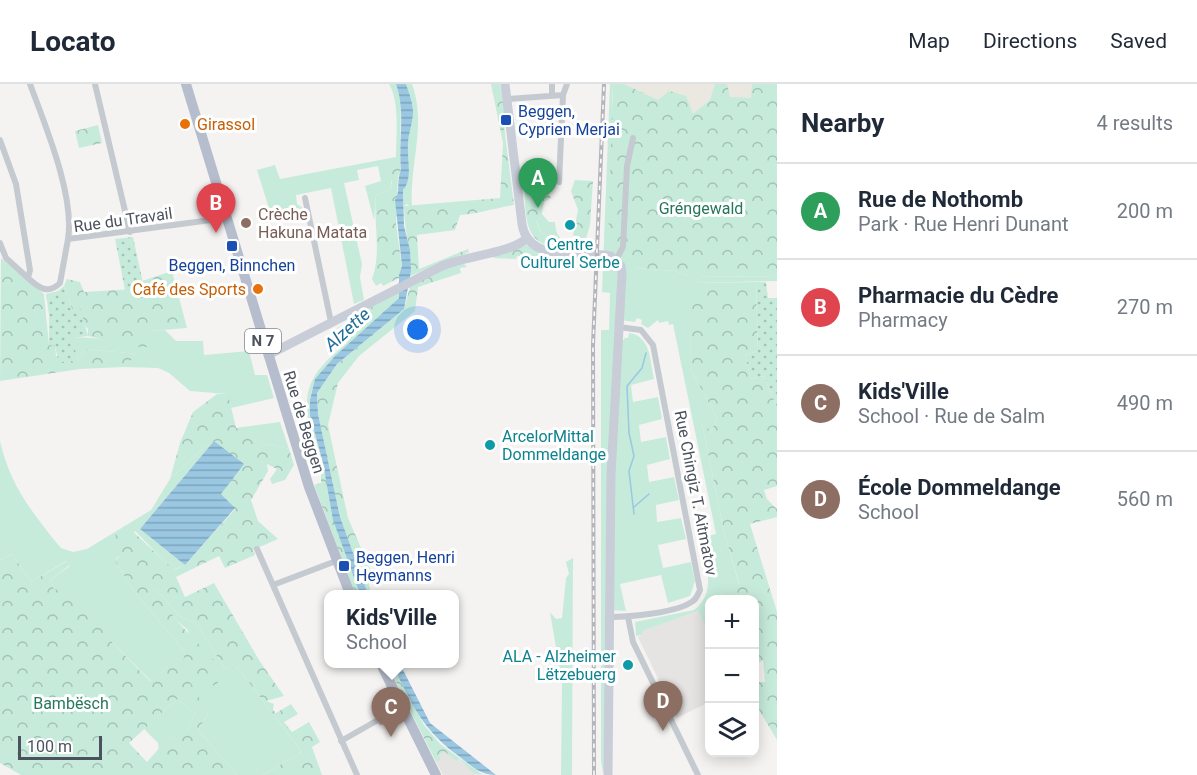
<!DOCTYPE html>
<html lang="en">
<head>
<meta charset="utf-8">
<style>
  :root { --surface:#fff; --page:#f6f6f7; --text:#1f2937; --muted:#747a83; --line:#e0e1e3; --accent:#7c3aed }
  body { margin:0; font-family:Roboto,sans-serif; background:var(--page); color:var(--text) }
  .controls { position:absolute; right:18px; bottom:18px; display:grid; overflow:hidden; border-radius:12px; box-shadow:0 3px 15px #0003 }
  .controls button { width:54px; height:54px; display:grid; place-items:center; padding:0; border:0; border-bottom:2px solid var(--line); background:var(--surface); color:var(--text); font:30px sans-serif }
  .scale { position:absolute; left:18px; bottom:15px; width:84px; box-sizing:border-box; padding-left:6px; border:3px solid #4c525d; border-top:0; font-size:16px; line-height:21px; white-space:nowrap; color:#4c525d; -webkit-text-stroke:4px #fff; paint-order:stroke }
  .you { position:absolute; left:418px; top:246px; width:21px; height:21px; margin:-15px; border:4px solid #fff; border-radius:50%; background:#1a73e8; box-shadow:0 0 0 9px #1a73e833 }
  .badge { display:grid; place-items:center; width:39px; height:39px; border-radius:50%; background:var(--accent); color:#fff; font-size:20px; font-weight:700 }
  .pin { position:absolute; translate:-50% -50px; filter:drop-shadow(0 2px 3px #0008) }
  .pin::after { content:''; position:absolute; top:32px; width:21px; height:18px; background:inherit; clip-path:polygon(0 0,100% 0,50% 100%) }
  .popup { position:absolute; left:324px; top:506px; width:135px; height:78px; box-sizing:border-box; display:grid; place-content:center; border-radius:12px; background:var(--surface); filter:drop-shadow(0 2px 4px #0005); font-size:20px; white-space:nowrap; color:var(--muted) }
  .popup b { font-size:22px; color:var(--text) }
  .popup::after { content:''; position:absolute; left:50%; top:100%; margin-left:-12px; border:12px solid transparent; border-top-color:var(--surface) }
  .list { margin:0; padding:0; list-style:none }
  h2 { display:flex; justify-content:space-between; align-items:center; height:78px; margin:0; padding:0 24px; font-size:26px }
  h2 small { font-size:20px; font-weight:400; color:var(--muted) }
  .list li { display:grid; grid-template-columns:39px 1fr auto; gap:18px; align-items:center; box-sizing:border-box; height:96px; padding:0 24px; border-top:2px solid var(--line) }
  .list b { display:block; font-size:22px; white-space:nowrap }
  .list p { margin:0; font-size:20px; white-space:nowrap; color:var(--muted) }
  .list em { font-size:20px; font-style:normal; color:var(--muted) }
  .icon { flex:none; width:33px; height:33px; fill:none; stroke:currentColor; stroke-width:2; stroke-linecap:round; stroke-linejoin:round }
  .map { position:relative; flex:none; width:777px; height:691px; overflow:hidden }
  header { display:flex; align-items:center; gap:36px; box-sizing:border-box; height:84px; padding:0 30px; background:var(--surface); border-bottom:2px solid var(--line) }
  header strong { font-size:28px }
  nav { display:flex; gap:33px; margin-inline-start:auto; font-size:21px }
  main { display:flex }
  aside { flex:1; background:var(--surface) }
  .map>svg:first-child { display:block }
  .commercial { fill:#eae8e0 }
  .education { fill:#e5e4e3 }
  .grass { fill:#c7ebdb }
  .forest { fill:url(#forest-crowns); fill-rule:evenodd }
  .garden { fill:url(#garden-dots) }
  .water { fill:url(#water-rules) }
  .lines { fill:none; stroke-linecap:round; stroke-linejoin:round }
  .stream { stroke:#9ac7e2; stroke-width:1.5 }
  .street { stroke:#c5cad1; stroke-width:6 }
  .secondary { stroke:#c8cdd8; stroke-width:9 }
  .primary { stroke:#b6bdcc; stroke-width:10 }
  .rail-casing { stroke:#b5b6bb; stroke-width:4 }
  .rail { stroke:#fff; stroke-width:1.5; stroke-dasharray:4.5; stroke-linecap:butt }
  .transit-dot { fill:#1a4fb4; stroke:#fff; stroke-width:2 }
  .food-dot { fill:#e8710a; stroke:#fff; stroke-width:2 }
  .education-dot { fill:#8d6e63; stroke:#fff; stroke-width:2 }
  .culture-dot { fill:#0f9aa8; stroke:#fff; stroke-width:2 }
  .labels { text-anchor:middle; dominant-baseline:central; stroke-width:6; stroke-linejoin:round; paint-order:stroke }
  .shield { fill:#fff; stroke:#82868e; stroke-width:1.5 }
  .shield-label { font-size:15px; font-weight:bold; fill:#4c525d }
  .transit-label { font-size:16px; fill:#164399; stroke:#fff; text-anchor:start }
  .food-label { font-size:16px; fill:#c56008; stroke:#fff; text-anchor:start }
  .park-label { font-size:16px; fill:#24775b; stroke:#fff }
  .education-label { font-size:16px; fill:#785e54; stroke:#fff; text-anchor:start }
  .street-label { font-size:16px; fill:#4c525d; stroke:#fff }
  .culture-label { font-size:16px; fill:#0d838f; stroke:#fff }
  .water-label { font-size:18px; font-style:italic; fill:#206d9d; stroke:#fff }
</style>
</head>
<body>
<header>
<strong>Locato</strong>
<nav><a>Map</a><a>Directions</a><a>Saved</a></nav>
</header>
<main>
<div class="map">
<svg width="777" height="691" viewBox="0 0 777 691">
  <defs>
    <pattern id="forest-crowns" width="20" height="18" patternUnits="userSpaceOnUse" patternTransform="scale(1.5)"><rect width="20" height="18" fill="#c7ebdb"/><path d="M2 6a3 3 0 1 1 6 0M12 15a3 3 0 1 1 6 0" fill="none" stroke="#a4c1b5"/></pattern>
    <pattern id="garden-dots" width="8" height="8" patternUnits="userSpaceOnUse" patternTransform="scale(1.5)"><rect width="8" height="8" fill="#c7ebdb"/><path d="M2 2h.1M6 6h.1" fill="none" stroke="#a4c1b5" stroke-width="1.8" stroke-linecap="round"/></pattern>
    <pattern id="water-rules" width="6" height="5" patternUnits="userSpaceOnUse" patternTransform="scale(1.5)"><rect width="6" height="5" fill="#9ac7e2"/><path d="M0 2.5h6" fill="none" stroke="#80a4ba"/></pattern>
  </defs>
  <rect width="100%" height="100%" fill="#f4f3f2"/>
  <path class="commercial" d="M 613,0 L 759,0 L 758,59 Z"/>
  <path class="education" d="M 698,527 L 709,551 L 709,618 L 677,634 L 638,553 L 642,551 L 641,547 Z
    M 445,668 L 458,675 L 476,691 L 443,691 L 436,678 L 441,676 L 439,671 Z"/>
  <path class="grass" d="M 389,0 L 396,0 L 401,14 L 400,73 L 396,73 L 390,106 L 376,111 L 374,136 L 365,102 L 381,97 L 378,82 L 357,86 L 359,96 L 344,99 L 362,180 L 360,193 L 364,216 L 354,220 L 331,104 L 296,111 L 297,120 L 304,125 L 271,131 L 257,86 L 275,81 L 280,95 L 396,73 C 396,52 400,18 389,0 Z
    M 406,0 L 412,0 C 427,41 409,81 412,123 L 407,120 L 404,122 L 403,106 C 413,94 407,74 408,61 C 408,49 413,39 413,28 C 413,17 409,9 406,0 Z
    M 610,0 L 613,0 L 612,15 L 623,163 L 636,184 L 675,187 L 691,193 L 777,192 L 777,197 L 692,199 L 690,284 L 717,334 L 710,350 L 702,339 L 724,448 L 739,500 L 720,510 L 722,515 L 710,516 L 709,551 L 698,527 L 642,547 L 642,551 L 636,552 L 635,538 L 694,526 C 718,508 705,478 700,454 L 716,450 L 673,240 L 669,241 L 668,237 L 659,239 L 658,236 L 648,244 L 641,240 L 642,236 L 637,234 L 635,238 L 620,236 L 619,262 L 625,254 L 628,254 L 629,249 C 651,252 650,277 654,295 L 631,301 L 633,318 L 658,313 L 662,335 L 639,341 L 641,358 L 666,353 L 670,375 L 647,381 L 649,398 L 674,393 L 679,416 L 656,421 L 657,438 L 681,434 L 686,455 L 658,461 L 663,484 L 691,478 L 695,497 L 690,512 L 668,519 L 661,491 L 620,500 L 626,527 L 610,526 L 608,687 L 603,688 L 601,677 L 601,246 L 609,246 L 610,209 L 602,208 Z
    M 541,129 L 549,138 L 555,138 C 556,156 563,156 578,160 L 582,167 L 549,163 L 550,157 L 555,157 L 541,149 L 536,135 L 541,134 Z
    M 165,246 L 176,257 L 203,257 L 204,271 L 249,267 L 255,291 L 267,291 L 274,314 L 231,324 L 227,310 L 190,307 L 169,289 L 158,284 L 124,283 L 136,270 L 86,265 L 77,276 L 72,254 C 100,251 123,264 151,262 L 151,247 Z
    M 347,259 L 348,261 C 290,311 313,326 325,390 L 321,389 C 322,379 317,371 314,362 C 300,309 305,293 347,259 Z
    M 280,338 L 289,365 L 271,360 L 261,362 L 235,344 Z
    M 0,357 C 10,400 29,424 55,457 L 61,464 L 73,468 L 87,465 L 151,426 L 170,395 L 204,363 L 214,357 L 140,445 L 185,481 L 173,486 L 135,447 L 115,477 L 134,507 L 185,568 L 197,598 L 188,546 L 177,537 L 150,504 L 160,509 L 179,532 L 197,540 L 225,585 L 238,584 L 302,668 L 263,691 L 237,691 L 198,646 L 208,630 L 168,583 L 151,597 L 111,557 L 54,506 L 51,495 L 70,482 L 66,477 L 31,498 L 12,470 L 0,476 Z
    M 573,474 L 572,691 L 561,691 L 562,599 L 550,528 L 556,535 L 562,534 L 566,494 L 569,490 L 566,478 Z
    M 177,615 L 195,629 L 188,647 L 168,654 L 159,667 L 158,659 L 144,645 Z"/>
  <path class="forest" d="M 491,0 L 500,0 L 506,38 L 504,42 L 514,121 C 495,124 477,130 460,131 L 455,146 L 417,151 L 419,185 L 468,165 L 469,168 L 410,192 C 412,168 404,146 404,122 L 500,114 L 503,59 Z
    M 613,0 L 624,0 L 658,16 L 669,7 L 686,12 L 693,30 L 710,16 L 715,0 L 727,0 L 730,13 L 751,14 L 752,0 L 777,0 L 777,192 L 691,193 L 675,187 L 636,184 L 620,170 L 622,163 L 608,160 Z
    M 98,41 L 102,59 L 79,64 L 75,47 Z
    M 396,73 L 400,73 L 401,86 L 398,92 L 396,140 L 402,183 L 399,194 L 383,202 L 381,199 L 376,202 L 372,195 C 382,168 373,139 376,111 L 390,106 L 392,98 L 387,82 Z
    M 575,96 L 593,97 L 590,141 L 585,158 L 573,151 L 578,126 L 571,107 Z
    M 543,98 L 551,114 L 544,118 L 541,134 L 536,136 L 541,149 L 556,157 L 548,156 L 547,161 C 522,155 526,120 524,100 Z
    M 526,161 L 538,167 L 575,172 L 574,179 L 517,172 L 516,175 L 494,174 L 495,169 Z
    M 1,174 L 44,210 L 49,261 L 55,261 L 56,272 L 77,276 L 86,265 L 137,270 L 124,283 L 80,285 L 0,297 Z
    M 463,179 L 467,183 L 460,184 L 461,189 L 418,203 L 415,227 L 359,272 L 338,299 L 328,341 L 348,434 L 374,494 L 369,500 L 371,510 L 368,510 L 340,433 L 318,330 L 317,309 L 337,280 L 404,225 L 410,203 L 444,185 Z
    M 172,187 L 187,244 L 151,247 L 151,263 L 129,263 L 88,252 L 88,245 L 72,225 L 64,202 L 67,195 L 80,198 L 84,208 L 134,205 L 136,214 L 146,213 L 142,197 Z
    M 756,198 L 758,267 L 745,271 L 751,295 L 764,292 L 777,323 L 777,402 L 764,406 L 767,415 L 777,425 L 777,433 L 750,440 L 777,528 L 777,656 L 755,619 L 755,598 L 765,598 L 763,576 L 755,581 L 754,516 L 722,515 L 720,510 L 739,499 L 724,448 L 702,339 L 706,337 L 710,350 L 717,334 L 690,284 L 691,199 Z
    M 399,208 L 399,214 L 348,261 L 337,244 L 354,235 L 353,232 Z
    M 217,310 L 228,310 L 236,344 L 257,349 L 261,362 L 271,360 L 289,365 L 294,381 L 285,396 L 272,400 L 270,395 L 277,385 L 267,380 L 268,387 L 251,416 L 258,437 L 278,455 L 253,466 L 255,471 L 225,484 L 219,472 L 176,493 L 185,513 L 214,499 L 259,576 L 284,612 L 266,617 L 274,620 L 273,626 L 276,629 L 291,620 L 298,630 L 284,638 L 292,648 L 309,638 L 320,658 L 312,663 L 322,691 L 263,691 L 302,668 L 238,584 L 225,585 L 197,540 L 179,532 L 160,509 L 152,505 L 177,537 L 224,587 L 216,602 L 197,598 L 183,579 L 185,568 L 134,507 L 115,477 L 119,473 L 105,462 L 126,441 L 174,486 L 185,481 L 235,425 L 221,410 L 215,357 L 204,363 L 170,395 L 180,359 L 193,328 Z
    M 321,389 L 325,390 L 360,510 L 355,510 L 314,401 L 321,399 Z
    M 12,470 L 31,498 L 67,477 L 70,481 L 51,495 L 54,506 L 71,503 L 111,557 L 150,597 L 168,583 L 176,582 L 192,601 L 208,630 L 198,646 L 237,691 L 21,691 L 0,679 L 0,476 ZM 177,615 L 195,629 L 188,646 L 168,654 L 147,678 L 129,659 Z
    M 387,580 L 392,580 L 424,641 L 440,660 L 483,691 L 474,690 L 459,675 L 456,677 L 445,668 L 439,671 L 441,676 L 436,678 Z"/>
  <path class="garden" d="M 133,153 L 146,213 L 136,215 L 134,206 L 125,206 L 115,155 Z
    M 756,198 L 766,198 L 768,214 L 777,214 L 777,323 L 764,292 L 751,295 L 745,271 L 758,267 Z
    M 64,202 L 72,225 L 80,224 L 88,252 L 73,254 L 77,276 L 59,279 L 55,262 L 49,261 L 49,231 L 46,210 L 58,207 Z"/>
  <path class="water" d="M 396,0 L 406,0 C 409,9 413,18 413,28 C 413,39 408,50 408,61 C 407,75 413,95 403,106 L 404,142 L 410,166 L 411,187 L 404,225 L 337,280 L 317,309 L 318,330 L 340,433 L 368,510 L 360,510 L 333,436 L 323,379 L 310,331 L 310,316 L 315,295 L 335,272 L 399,214 L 399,191 L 402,182 L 395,116 C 401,107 396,96 401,86 C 398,57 406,28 396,0 Z
    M 214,357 L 244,380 L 221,410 L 235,424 L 185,481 L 140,445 Z
    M 392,580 L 400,580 L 430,639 L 496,691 C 480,691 473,683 460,673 C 422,646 412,620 392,580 Z"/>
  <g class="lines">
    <path class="stream" d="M 634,423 L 649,410
      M 634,430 L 629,387 L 634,372 L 629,349 L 627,302 L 642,284 L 646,269"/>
    <path class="street" d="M 30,0 C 45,41 75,112 68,155
      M 95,0 L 130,148
      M 552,10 L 552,0
      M 507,15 L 563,11
      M 0,56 L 16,100 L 30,186 L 28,194 C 39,204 48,211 60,199 L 68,155 L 226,134
      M 559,98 L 563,11 L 567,0
      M 305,114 L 331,238
      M 0,159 L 6,174 L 28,194
      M 616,176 L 623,163 L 627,82 L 633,54
      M 257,465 L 357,691
      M 273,501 L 336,477
      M 609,533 C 628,533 678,529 693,517 C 697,514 698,510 700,506 L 653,261 L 641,246 L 619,243
      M 628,533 L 633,558 L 698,691
      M 381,638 L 395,633 L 403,626
      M 341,657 L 392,628 L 404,626"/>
    <path class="secondary" d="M 505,0 L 522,140 C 528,180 581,166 611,172 L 621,182 L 622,190 L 611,391 L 608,691
      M 268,271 L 442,182 C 465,172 510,169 526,155"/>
    <path class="primary" d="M 186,0 L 309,403 L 350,510
      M 381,580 L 436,691"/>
    <defs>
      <path id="rail" d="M 594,691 L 593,261 L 604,0"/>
    </defs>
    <use href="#rail" class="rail-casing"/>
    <use href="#rail" class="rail"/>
  </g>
  <g class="transit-dot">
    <rect x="500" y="30" width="12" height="12" rx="3"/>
    <rect x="226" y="156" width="12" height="12" rx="3"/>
    <rect x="338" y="476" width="12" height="12" rx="3"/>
  </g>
  <g class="food-dot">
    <circle cx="185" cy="40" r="6"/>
    <circle cx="258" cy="205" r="6"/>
  </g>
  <circle class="education-dot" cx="246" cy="139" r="6"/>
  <g class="culture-dot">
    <circle cx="570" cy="141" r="6"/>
    <circle cx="490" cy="361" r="6"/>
    <circle cx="628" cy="581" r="6"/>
  </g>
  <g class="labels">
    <rect class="shield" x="245" y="245" width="36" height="24" rx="4.5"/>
    <g class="shield-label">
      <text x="263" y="257">N 7</text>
    </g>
    <g class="transit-label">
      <text x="518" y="27">Beggen,<tspan x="518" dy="18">Cyprien Merjai</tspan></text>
      <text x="232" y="181" text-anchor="middle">Beggen, Binnchen</text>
      <text x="356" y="473">Beggen, Henri<tspan x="356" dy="18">Heymanns</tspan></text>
    </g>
    <g class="food-label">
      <text x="197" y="40">Girassol</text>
      <text x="246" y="205" text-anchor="end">Café des Sports</text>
    </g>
    <g class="park-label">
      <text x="701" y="124">Gréngewald</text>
      <text x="71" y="619">Bambësch</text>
    </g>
    <g class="education-label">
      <text x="258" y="130">Crèche<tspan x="258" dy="18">Hakuna Matata</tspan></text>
    </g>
    <g class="street-label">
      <text transform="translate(123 136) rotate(-8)">Rue du Travail</text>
      <text transform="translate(304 338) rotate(73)">Rue de Beggen</text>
      <text transform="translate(696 409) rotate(79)">Rue Chingiz T. Aitmatov</text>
    </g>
    <g class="culture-label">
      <text x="570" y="160">Centre<tspan x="570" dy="18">Culturel Serbe</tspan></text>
      <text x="502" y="352" text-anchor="start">ArcelorMittal<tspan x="502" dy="18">Dommeldange</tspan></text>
      <text x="616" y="572" text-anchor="end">ALA - Alzheimer<tspan x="616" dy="18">Lëtzebuerg</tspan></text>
    </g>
    <g class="water-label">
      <text transform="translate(347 245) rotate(-42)">Alzette</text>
    </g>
  </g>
</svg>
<div class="controls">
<button>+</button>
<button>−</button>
<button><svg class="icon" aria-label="layers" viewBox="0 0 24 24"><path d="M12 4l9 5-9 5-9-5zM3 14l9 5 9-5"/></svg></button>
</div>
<div class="scale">100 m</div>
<div class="you"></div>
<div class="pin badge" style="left:538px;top:124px;background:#2e9e5b">A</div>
<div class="pin badge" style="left:216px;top:149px;background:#e0444e">B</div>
<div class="pin badge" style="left:391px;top:653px;background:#8d6e63">C</div>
<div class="popup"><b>Kids'Ville</b>School</div>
<div class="pin badge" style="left:663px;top:647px;background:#8d6e63">D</div>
</div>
<aside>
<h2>Nearby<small>4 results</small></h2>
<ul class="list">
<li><span class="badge" style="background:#2e9e5b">A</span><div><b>Rue de Nothomb</b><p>Park · Rue Henri Dunant</p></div><em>200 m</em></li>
<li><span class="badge" style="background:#e0444e">B</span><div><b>Pharmacie du Cèdre</b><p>Pharmacy</p></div><em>270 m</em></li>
<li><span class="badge" style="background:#8d6e63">C</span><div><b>Kids'Ville</b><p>School · Rue de Salm</p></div><em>490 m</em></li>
<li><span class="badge" style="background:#8d6e63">D</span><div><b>École Dommeldange</b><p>School</p></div><em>560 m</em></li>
</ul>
</aside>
</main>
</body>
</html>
